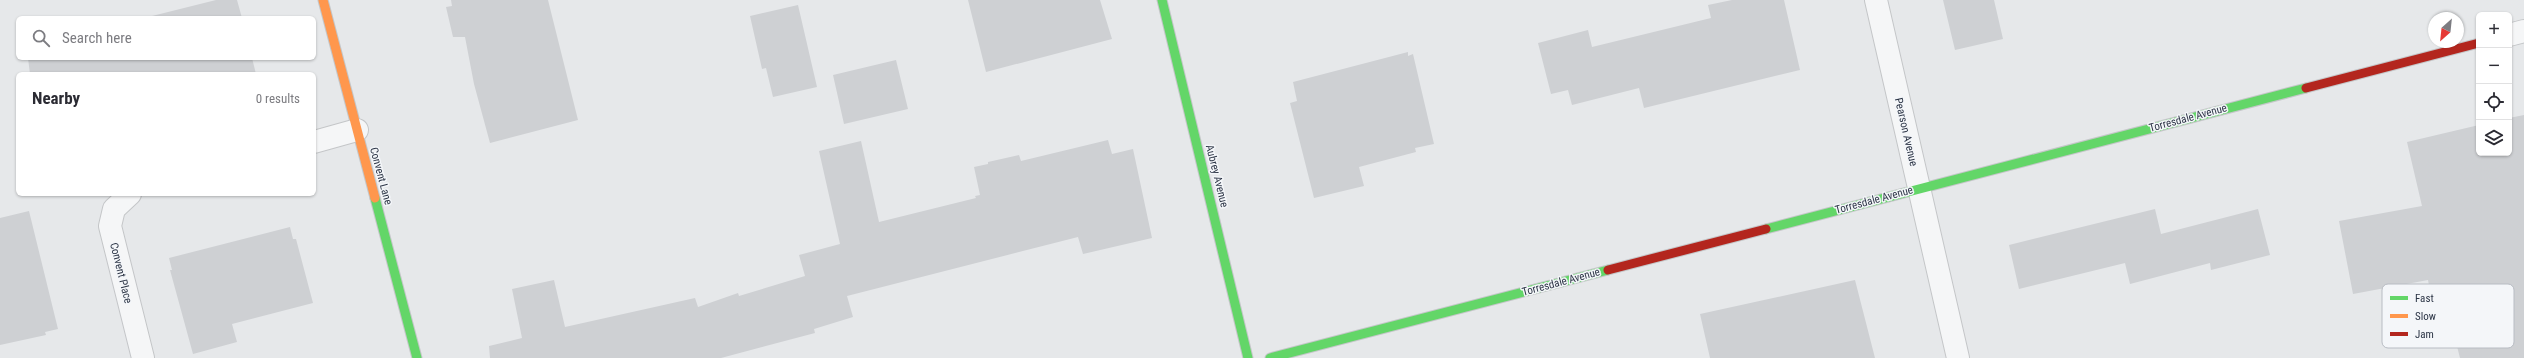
<!DOCTYPE html>
<html lang="en">
<head>
<meta charset="utf-8">
<style>
  :root { --surface:#fff; --page:#f7f7f7; --text:#2b2b33; --muted:#7c7c81; --line:#e1e1e2 }
  body { margin:0; font-family:"Roboto Condensed",sans-serif; background:var(--page); color:var(--text) }
  .controls { position:absolute; right:12px; top:12px; display:grid; overflow:hidden; border-radius:6px; box-shadow:0 1px 3px #0004 }
  .controls button { width:36px; height:36px; display:grid; place-items:center; padding:0; border:0; border-bottom:1px solid var(--line); background:var(--surface); color:var(--text); font:20px sans-serif }
  .compass { position:absolute; left:2428px; top:12px; width:36px; height:36px; border-radius:50%; background:var(--surface); box-shadow:0 1px 3px #0004; rotate:207deg }
  .list { margin:0; padding:0; list-style:none }
  h2 { display:flex; justify-content:space-between; align-items:center; height:52px; margin:0; padding:0 16px; font-size:17px }
  h2 small { font-size:13px; font-weight:400; color:var(--muted) }
  .icon { flex:none; width:22px; height:22px; fill:none; stroke:currentColor; stroke-width:2; stroke-linecap:round; stroke-linejoin:round }
  .map { position:relative; flex:none; width:2524px; height:358px; overflow:hidden }
  .search { position:absolute; background:var(--surface); box-shadow:0 1px 3px #0004; left:16px; top:16px; width:300px; height:44px; display:flex; align-items:center; gap:10px; box-sizing:border-box; padding:0 14px; border-radius:6px; color:var(--muted); font-size:15px }
  .panel { position:absolute; background:var(--surface); box-shadow:0 1px 3px #0004; left:16px; top:72px; width:300px; height:124px; border-radius:6px }
  .map>svg:first-child { display:block }
  .building { fill:#ced0d3 }
  .lines { fill:none; stroke-linecap:round; stroke-linejoin:round }
  .street-casing { stroke:#c4c6c8; stroke-width:24 }
  .fast-casing { stroke:#c4c6c8; stroke-width:11 }
  .slow-casing { stroke:#c4c6c8; stroke-width:11 }
  .jam-casing { stroke:#c4c6c8; stroke-width:11 }
  .street { stroke:#f5f6f7; stroke-width:22 }
  .fast { stroke:#63d668; stroke-width:9 }
  .slow { stroke:#ff974d; stroke-width:9 }
  .jam { stroke:#b3261e; stroke-width:9 }
  .labels { text-anchor:middle; dominant-baseline:central; stroke-width:3; stroke-linejoin:round; paint-order:stroke }
  .street-label { font-size:11px; fill:#2b3445; stroke:#f4f6f9 }
  .key { fill:#f4f6f9; stroke:#b8bcc3; stroke-width:1 }
  .key-label { font-size:11px; fill:#2b3445 }
</style>
</head>
<body>
<div class="map">
<svg width="2524" height="358" viewBox="0 0 2524 358">
  <rect width="100%" height="100%" fill="#e6e8ea"/>
  <path class="building" d="M 216,0 L 237,0 L 242,18 L 144,18 Z
    M 451,0 L 548,0 L 578,120 L 490,143 L 474,84 L 465,37 L 453,37 L 446,7 L 452,6 Z
    M 968,0 L 1100,0 L 1112,39 L 986,72 Z
    M 1732,0 L 1784,0 L 1800,70 L 1644,108 L 1639,88 L 1572,105 L 1568,90 L 1551,94 L 1538,43 L 1588,30 L 1592,47 L 1711,18 L 1708,5 Z
    M 1943,0 L 1994,0 L 2003,39 L 1955,50 Z
    M 798,5 L 817,87 L 773,97 L 766,68 L 762,69 L 750,16 Z
    M 1408,52 L 1408,56 L 1413,54 L 1434,144 L 1415,148 L 1416,152 L 1359,167 L 1364,186 L 1314,198 L 1290,103 L 1297,101 L 1293,82 Z
    M 28,58 L 252,58 L 256,74 L 30,74 Z
    M 896,60 L 908,109 L 844,124 L 833,75 Z
    M 2524,115 L 2524,358 L 2460,358 L 2445,299 L 2432,301 L 2428,280 L 2353,294 L 2339,221 L 2422,206 L 2407,142 L 2479,125 L 2479,153 L 2509,153 L 2509,118 Z
    M 1108,140 L 1112,154 L 1133,149 L 1152,238 L 1083,254 L 1078,237 L 847,296 L 853,317 L 814,329 L 815,333 L 721,358 L 490,358 L 489,346 L 522,338 L 512,289 L 554,280 L 565,327 L 695,298 L 698,307 L 738,293 L 739,296 L 805,276 L 799,255 L 840,244 L 819,151 L 861,141 L 879,222 L 976,198 L 975,196 L 980,195 L 974,167 L 988,164 L 988,162 L 1019,155 L 1021,161 Z
    M 2155,209 L 2161,234 L 2258,209 L 2270,255 L 2211,270 L 2210,263 L 2130,284 L 2125,263 L 2019,289 L 2009,245 Z
    M 29,211 L 58,329 L 45,332 L 46,335 L 0,345 L 0,218 Z
    M 290,227 L 293,239 L 296,239 L 313,303 L 232,324 L 237,342 L 193,354 L 170,270 L 172,270 L 169,258 Z
    M 1855,280 L 1875,358 L 1710,358 L 1700,314 Z"/>
  <g class="lines">
    <defs>
      <path id="street" d="M 1876,0 L 1958,358
        M 2509,35 L 2524,31
        M 314,142 L 357,130
        M 130,194 L 114,209 L 110,226 L 143,358"/>
      <path id="fast" d="M 1162,0 L 1248,358
        M 375,198 L 417,358
        M 1766,229 L 2306,88
        M 1270,358 L 1608,270"/>
      <path id="slow" d="M 323,0 L 375,198"/>
      <path id="jam" d="M 2306,88 L 2479,43
        M 1608,270 L 1766,229"/>
    </defs>
    <use href="#street" class="street-casing"/>
    <use href="#fast" class="fast-casing"/>
    <use href="#slow" class="slow-casing"/>
    <use href="#jam" class="jam-casing"/>
    <use href="#street" class="street"/>
    <use href="#fast" class="fast"/>
    <use href="#slow" class="slow"/>
    <use href="#jam" class="jam"/>
  </g>
  <g class="labels">
    <g class="street-label">
      <text transform="translate(2188 118) rotate(-15)">Torresdale Avenue</text>
      <text transform="translate(1906 132) rotate(77)">Pearson Avenue</text>
      <text transform="translate(381 176) rotate(75)">Convent Lane</text>
      <text transform="translate(1217 176) rotate(76)">Aubrey Avenue</text>
      <text transform="translate(1874 200) rotate(-15)">Torresdale Avenue</text>
      <text transform="translate(121 273) rotate(76)">Convent Place</text>
      <text transform="translate(1561 282) rotate(-15)">Torresdale Avenue</text>
    </g>
  </g>
  <rect x="2382" y="284" width="132" height="64" rx="6" class="key"/>
  <rect x="2390" y="296" width="18" height="4" fill="#63d668"/>
  <rect x="2390" y="314" width="18" height="4" fill="#ff974d"/>
  <rect x="2390" y="332" width="18" height="4" fill="#b3261e"/>
  <g class="key-label">
    <text x="2415" y="302">Fast</text>
    <text x="2415" y="320">Slow</text>
    <text x="2415" y="338">Jam</text>
  </g>
</svg>
<div class="controls">
<button>+</button>
<button>−</button>
<button><svg class="icon" aria-label="locate" viewBox="0 0 24 24"><circle cx="12" cy="12" r="6"/><path d="M12 2v4M12 18v4M2 12h4M18 12h4"/></svg></button>
<button><svg class="icon" aria-label="layers" viewBox="0 0 24 24"><path d="M12 4l9 5-9 5-9-5zM3 14l9 5 9-5"/></svg></button>
</div>
<svg class="compass" viewBox="-18 -18 36 36"><path d="M0-13l5 13h-10z" fill="#e53935"/><path d="M0 13l5-13h-10z" fill="#7c7c81"/></svg>
<div class="search"><svg class="icon" aria-label="search" viewBox="0 0 24 24"><circle cx="10" cy="10" r="6"/><path d="M15 15l6 6"/></svg>Search here</div>
<section class="panel">
<h2>Nearby<small>0 results</small></h2>
<ul class="list">
</ul>
</section>
</div>
</body>
</html>
